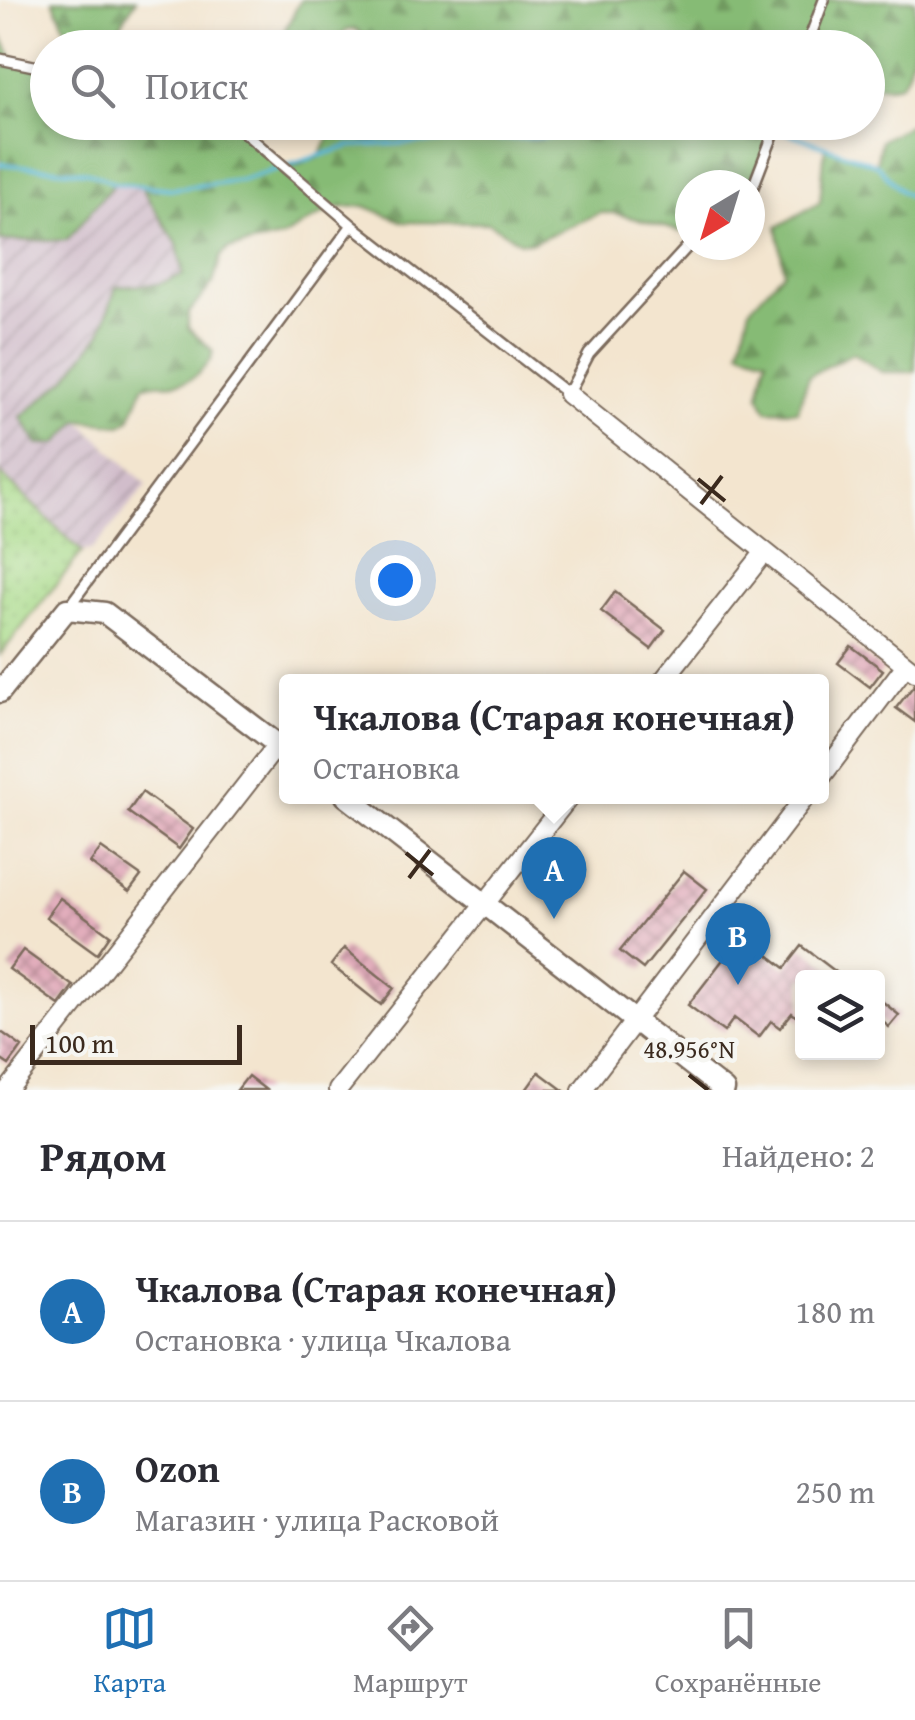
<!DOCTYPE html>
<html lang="ru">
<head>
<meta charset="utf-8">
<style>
  :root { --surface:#fff; --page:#f7f7f7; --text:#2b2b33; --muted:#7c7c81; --line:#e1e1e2; --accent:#1f6fb2 }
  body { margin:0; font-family:"Gentium Book Plus",serif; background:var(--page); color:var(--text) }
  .controls { position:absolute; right:30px; bottom:30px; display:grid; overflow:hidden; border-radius:10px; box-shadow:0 5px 15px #0003 }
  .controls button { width:90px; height:90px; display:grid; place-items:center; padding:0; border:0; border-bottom:2px solid var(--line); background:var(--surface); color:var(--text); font:50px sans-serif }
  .compass { position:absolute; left:675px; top:170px; width:90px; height:90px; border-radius:50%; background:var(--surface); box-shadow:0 5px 15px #0003; rotate:218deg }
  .scale { position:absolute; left:30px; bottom:25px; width:212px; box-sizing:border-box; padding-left:10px; border:5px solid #3b2a1e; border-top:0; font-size:28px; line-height:35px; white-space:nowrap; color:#3b2a1e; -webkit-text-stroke:8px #f6f6f2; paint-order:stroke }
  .you { position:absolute; left:395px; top:580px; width:35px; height:35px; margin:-25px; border:8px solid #fff; border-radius:50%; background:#1a73e8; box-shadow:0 0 0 15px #1a73e833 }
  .badge { display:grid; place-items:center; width:65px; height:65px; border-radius:50%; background:var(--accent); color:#fff; font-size:32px; font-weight:700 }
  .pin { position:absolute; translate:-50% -82px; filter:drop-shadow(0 2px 5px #0008) }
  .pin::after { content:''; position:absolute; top:52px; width:35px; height:30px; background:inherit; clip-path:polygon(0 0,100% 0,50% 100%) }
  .popup { position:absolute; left:279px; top:674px; width:550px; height:130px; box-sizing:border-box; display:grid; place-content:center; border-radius:10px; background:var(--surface); filter:drop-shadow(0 2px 8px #0005); font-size:32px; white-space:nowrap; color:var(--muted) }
  .popup b { font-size:38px; color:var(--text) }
  .popup::after { content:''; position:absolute; left:50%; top:100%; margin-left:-20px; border:20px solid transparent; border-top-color:var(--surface) }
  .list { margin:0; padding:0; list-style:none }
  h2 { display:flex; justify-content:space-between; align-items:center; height:130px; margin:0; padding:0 40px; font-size:42px }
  h2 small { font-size:32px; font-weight:400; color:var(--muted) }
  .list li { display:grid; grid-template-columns:65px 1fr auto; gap:30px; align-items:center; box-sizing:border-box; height:180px; padding:0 40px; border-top:2px solid var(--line) }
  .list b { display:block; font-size:38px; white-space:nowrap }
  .list p { margin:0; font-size:32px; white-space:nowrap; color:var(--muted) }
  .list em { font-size:32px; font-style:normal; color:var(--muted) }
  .icon { flex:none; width:55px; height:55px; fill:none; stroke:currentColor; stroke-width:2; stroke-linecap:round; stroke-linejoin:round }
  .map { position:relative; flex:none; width:915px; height:1090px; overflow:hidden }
  .search { position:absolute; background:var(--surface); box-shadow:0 5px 15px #0003; left:30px; right:30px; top:30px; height:110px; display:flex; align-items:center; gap:25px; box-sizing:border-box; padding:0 35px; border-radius:55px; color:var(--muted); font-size:38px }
  .sheet { height:490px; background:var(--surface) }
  nav { display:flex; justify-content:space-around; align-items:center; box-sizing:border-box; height:140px; border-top:2px solid var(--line); background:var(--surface); font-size:28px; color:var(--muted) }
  nav a { display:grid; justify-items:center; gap:5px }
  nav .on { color:var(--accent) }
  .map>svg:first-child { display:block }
  .industrial { fill:url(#industrial-furrows) }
  .grass { fill:url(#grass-dots); stroke:#728254; stroke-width:2.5 }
  .forest { fill:url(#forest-firs); stroke:#60724a; stroke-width:2.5 }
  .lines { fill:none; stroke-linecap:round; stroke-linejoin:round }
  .stream { stroke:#5fbbdd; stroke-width:4 }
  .building { fill:url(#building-cross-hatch) }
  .service-casing { stroke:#7b6b5c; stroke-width:14 }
  .minor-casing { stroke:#7b6b5c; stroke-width:22 }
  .tertiary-casing { stroke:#7b6b5c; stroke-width:25 }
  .service { stroke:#fff; stroke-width:9 }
  .minor { stroke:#fff; stroke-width:18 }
  .tertiary { stroke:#fff; stroke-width:20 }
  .ticks { fill:none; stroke:#3b2a1e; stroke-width:4 }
  .ticks-label { font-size:25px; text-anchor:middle; fill:#3b2a1e; stroke:#f6f6f2; stroke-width:9; stroke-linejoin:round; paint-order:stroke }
</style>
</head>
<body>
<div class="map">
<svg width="915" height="1090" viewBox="0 0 915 1090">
  <defs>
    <pattern id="industrial-furrows" width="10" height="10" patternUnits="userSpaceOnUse" patternTransform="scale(2.5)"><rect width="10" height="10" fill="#d1bdcb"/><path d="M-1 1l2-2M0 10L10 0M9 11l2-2" fill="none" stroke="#ab9aa4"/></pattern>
    <pattern id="grass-dots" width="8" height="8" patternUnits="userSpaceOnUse" patternTransform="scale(2.5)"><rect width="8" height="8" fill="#a9db89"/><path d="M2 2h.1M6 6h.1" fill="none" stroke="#92bc76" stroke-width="1.8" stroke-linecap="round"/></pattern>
    <pattern id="forest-firs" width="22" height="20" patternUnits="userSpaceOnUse" patternTransform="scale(2.5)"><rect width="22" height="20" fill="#86bb75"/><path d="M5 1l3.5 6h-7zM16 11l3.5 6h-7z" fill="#6f985f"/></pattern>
    <pattern id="building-cross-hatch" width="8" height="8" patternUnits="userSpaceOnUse" patternTransform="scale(2.5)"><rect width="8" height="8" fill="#e2adbc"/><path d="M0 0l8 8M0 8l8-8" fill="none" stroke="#b88d98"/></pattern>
  </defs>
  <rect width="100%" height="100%" fill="#f6f6f2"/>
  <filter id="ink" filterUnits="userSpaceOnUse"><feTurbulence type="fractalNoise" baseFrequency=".01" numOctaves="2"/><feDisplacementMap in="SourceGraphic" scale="20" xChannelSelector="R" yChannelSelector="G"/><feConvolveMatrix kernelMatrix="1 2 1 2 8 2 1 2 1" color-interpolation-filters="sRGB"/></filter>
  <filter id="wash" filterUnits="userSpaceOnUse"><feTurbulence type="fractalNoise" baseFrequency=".0048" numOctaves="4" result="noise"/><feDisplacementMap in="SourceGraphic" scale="40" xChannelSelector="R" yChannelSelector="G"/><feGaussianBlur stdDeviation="2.25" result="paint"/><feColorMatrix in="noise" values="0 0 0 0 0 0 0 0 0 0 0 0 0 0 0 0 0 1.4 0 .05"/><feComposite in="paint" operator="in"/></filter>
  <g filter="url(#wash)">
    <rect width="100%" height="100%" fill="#f3e5cf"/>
    <path class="industrial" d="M 114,183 L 140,185 L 177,244 L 183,276 L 158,284 L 116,287 L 101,333 L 66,379 L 21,417 L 58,443 L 79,420 L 147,485 L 93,549 L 82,552 L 0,473 L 0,241 L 67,240 Z"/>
    <path class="grass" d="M 0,473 L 82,552 L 0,655 Z"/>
    <path class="forest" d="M 53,0 L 136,0 L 121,24 L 125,47 L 74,47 Z
      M 301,0 L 915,0 C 915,23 915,72 900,84 C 890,88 878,85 868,84 L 868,48 L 366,48 L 362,35 L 356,29 L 347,30 L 328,47 L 275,48 Z
      M 0,33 L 14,62 L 47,69 L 48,122 L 232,123 L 287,169 L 320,157 L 335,123 L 778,123 L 750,185 L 690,185 L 690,234 L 614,213 L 600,213 L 533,242 L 521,242 L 488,223 L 404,222 L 364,206 L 333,208 L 281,238 L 228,249 L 221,256 L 213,283 L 188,314 L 188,328 L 213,351 C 211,361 207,364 200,372 C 183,390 166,380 144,385 L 130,419 L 121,425 L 79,420 L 58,443 L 38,445 L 21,417 L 66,379 L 101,333 L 116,287 L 158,284 L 183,275 L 177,244 L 140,185 L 114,183 L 67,240 L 0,241 Z
      M 915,122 L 915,372 L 882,372 L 853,353 L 809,376 L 797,411 L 767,410 L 759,394 L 767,358 L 740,350 L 750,308 L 784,271 L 777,227 L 820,202 L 825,146 L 876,165 L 881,140 Z"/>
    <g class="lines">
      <path class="stream" d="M 757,122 L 877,165 L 901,191 L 915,199
        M 0,164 L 89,172 L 114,183 L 173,189 L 242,180 L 350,146 L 581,135 L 622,122"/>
    </g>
    <g id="blocks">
      <path class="building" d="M 615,592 L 665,630 L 651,649 L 601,611 Z
        M 851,646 L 883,670 L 870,687 L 838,663 Z
        M 915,684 L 915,722 L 896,708 Z
        M 142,792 L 193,829 L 179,849 L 128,812 Z
        M 101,848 L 141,876 L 129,892 L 90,863 Z
        M 684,871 L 707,889 L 643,969 L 620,951 Z
        M 60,898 L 110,935 L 97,954 L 46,917 Z
        M 742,935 L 785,968 L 802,946 L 844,978 L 802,978 L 802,1021 L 792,1013 L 780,1028 L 771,1021 L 759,1037 L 734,1018 L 724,1032 L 688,1005 Z
        M 344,948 L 394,988 L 381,1005 L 331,965 Z
        M 23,950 L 73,986 L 59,1005 L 9,969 Z
        M 878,998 L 899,1015 L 889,1027 L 878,1018 Z
        M 0,1031 L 22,1047 L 9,1065 L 0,1059 Z
        M 539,1072 L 563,1090 L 526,1090 Z
        M 248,1076 L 266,1090 L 237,1090 Z"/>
    </g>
  </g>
  <g filter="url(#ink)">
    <use href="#blocks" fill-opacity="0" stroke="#7b6b5c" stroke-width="2.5"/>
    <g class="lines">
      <defs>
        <path id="service" d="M 806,48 L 824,0
          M 0,59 L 48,69
          M 232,122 L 352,225
          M 750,195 L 778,122
          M 67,609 L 352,225 L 568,394 L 589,354 L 690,244"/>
        <path id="minor" d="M 568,394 L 915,672
          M 662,682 L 764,553
          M 822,776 L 906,665
          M 8,1090 L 278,744
          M 338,1090 L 570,796
          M 582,1090 L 806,796"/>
        <path id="tertiary" d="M 0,692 L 67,609 L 105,613 L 286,751
          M 346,796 L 724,1090"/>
      </defs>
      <use href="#service" class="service-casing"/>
      <use href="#minor" class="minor-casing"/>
      <use href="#tertiary" class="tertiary-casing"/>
      <use href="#service" class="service"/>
      <use href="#minor" class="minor"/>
      <use href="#tertiary" class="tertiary"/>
    </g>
  </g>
  <path class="ticks" d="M 698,479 L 725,501M 701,504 L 722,476M 406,853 L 433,875M 409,878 L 430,850M 689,1075 L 708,1090"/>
  <g class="ticks-label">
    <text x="689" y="1058">48.956°N</text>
  </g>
</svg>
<div class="controls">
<button><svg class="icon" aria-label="layers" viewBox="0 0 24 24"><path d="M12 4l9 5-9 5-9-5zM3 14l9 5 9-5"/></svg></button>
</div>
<svg class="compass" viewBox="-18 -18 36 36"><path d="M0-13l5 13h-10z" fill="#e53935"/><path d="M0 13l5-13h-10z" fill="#7c7c81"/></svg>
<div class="scale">100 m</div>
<div class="you"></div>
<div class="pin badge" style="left:554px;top:919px">A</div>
<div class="popup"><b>Чкалова (Старая конечная)</b>Остановка</div>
<div class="pin badge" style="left:738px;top:985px">B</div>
<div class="search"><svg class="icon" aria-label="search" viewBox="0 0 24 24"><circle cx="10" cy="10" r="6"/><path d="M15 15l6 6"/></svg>Поиск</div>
</div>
<section class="sheet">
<h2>Рядом<small>Найдено: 2</small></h2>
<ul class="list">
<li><span class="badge">A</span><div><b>Чкалова (Старая конечная)</b><p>Остановка · улица Чкалова</p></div><em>180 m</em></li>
<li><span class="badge">B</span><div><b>Ozon</b><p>Магазин · улица Расковой</p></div><em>250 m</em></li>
</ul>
</section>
<nav>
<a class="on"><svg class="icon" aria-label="map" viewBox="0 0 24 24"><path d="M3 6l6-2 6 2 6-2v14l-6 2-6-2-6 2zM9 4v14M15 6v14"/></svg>Карта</a>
<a><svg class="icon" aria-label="directions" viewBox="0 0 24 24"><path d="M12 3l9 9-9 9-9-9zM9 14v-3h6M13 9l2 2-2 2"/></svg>Маршрут</a>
<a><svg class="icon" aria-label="saved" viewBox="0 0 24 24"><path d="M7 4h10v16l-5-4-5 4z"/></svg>Сохранённые</a>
</nav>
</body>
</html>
